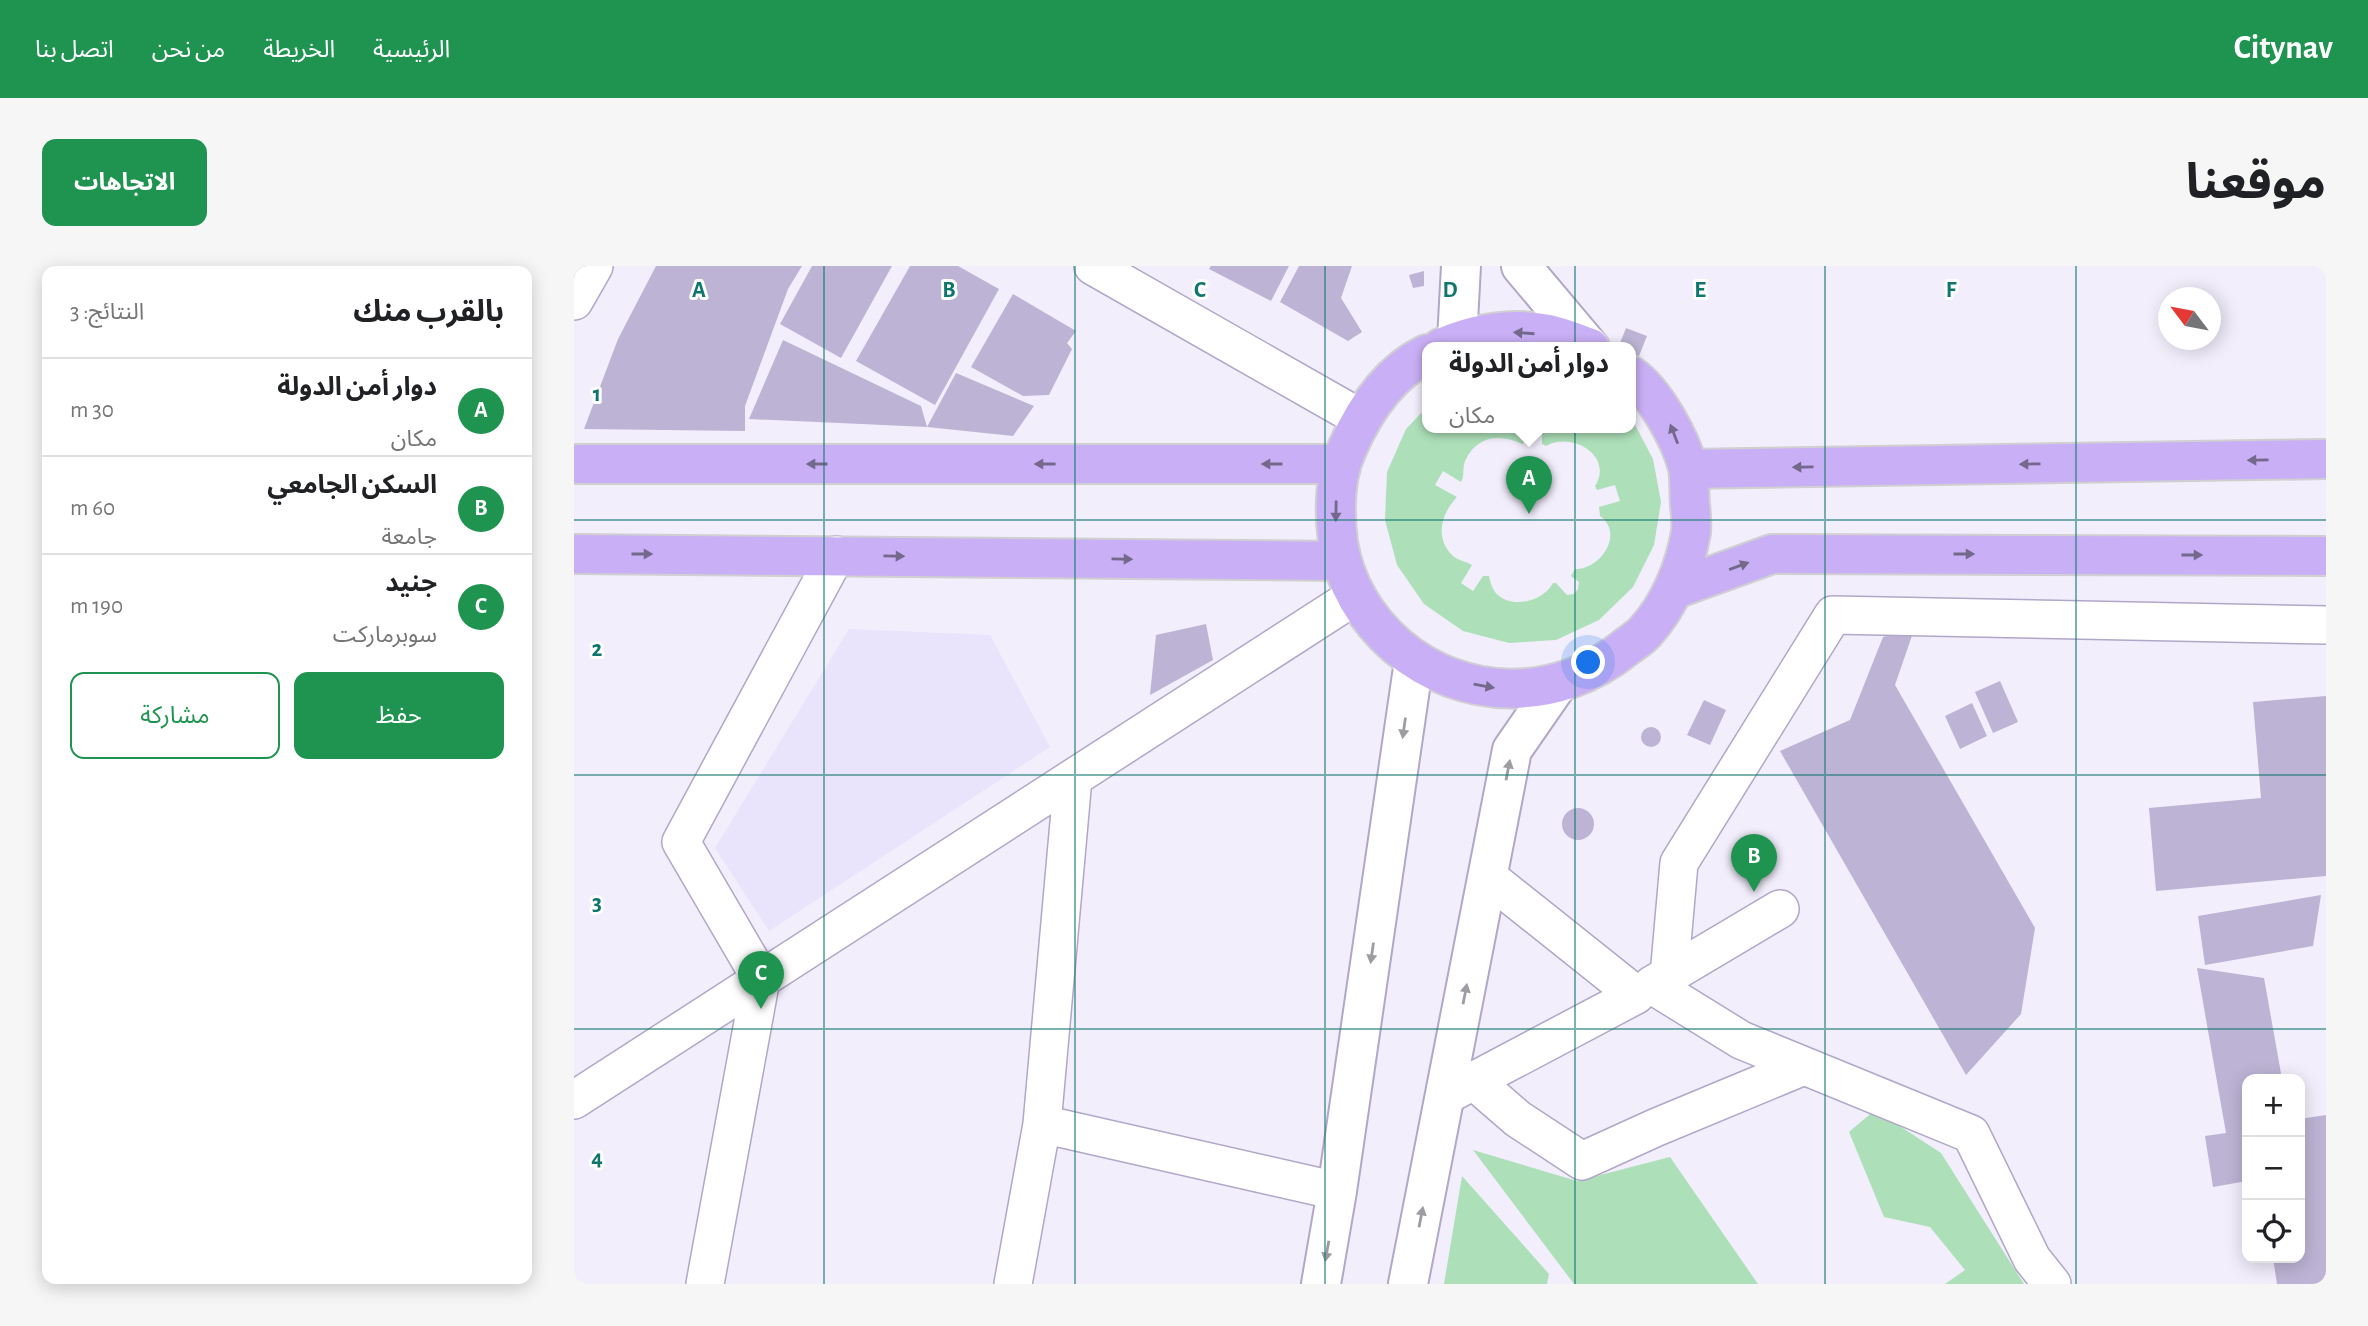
<!DOCTYPE html>
<html lang="ar">
<head>
<meta charset="utf-8">
<style>
  :root { --surface:#fff; --page:#f6f6f6; --text:#202124; --muted:#757577; --line:#e0e0e0; --accent:#1f9450 }
  body { margin:0; font-family:"Alegreya Sans","Noto Sans Arabic",sans-serif; background:var(--page); color:var(--text); direction:rtl }
  .controls { position:absolute; right:21px; bottom:21px; display:grid; overflow:hidden; border-radius:14px; box-shadow:0 4px 18px #0003 }
  .controls button { width:63px; height:63px; display:grid; place-items:center; padding:0; border:0; border-bottom:2px solid var(--line); background:var(--surface); color:var(--text); font:35px sans-serif }
  .compass { position:absolute; left:1584px; top:21px; width:63px; height:63px; border-radius:50%; background:var(--surface); box-shadow:0 4px 18px #0003; rotate:302deg }
  .you { position:absolute; left:1015px; top:397px; width:24px; height:24px; margin:-18px; border:5px solid #fff; border-radius:50%; background:#1a73e8; box-shadow:0 0 0 10px #1a73e833 }
  .badge { display:grid; place-items:center; width:46px; height:46px; border-radius:50%; background:var(--accent); color:#fff; font-size:23px; font-weight:700 }
  .pin { position:absolute; translate:-50% -58px; filter:drop-shadow(0 2px 4px #0008) }
  .pin::after { content:''; position:absolute; top:37px; width:24px; height:21px; background:inherit; clip-path:polygon(0 0,100% 0,50% 100%) }
  .popup { position:absolute; left:848px; top:76px; width:214px; height:91px; box-sizing:border-box; display:grid; place-content:center; border-radius:14px; background:var(--surface); filter:drop-shadow(0 2px 5px #0005); font-size:23px; white-space:nowrap; color:var(--muted) }
  .popup b { font-size:26px; color:var(--text) }
  .popup::after { content:''; position:absolute; left:50%; top:100%; margin-left:-14px; border:14px solid transparent; border-top-color:var(--surface) }
  .list { margin:0; padding:0; list-style:none }
  h2 { display:flex; justify-content:space-between; align-items:center; height:91px; margin:0; padding:0 28px; font-size:30px }
  h2 small { font-size:23px; font-weight:400; color:var(--muted) }
  .list li { display:grid; grid-template-columns:46px 1fr auto; gap:21px; align-items:center; box-sizing:border-box; height:98px; padding:0 28px; border-top:2px solid var(--line) }
  .list b { display:block; font-size:26px; white-space:nowrap }
  .list p { margin:0; font-size:23px; white-space:nowrap; color:var(--muted) }
  .list em { font-size:23px; font-style:normal; color:var(--muted) }
  .actions { display:flex; gap:14px; padding:21px 28px }
  .actions a { flex:1; padding:16px 0; border:2px solid var(--accent); border-radius:14px; text-align:center; font-size:24px; color:var(--accent) }
  .actions .main { background:var(--accent); color:#fff }
  .icon { flex:none; width:38px; height:38px; fill:none; stroke:currentColor; stroke-width:2; stroke-linecap:round; stroke-linejoin:round }
  .map { position:relative; flex:none; width:1752px; height:1018px; overflow:hidden; direction:ltr; border-radius:14px }
  header { display:flex; align-items:center; gap:42px; box-sizing:border-box; height:98px; padding:0 35px; background:var(--accent); color:#fff }
  header strong { font-size:33px }
  nav { display:flex; gap:38px; margin-inline-start:auto; font-size:24px }
  .intro { display:flex; align-items:center; justify-content:space-between; box-sizing:border-box; height:168px; padding:0 42px }
  h1 { margin:0; font-size:49px }
  .button { padding:18px 32px; border-radius:14px; background:var(--accent); color:#fff; font-size:24px; font-weight:700 }
  main { display:flex; gap:42px; padding:0 42px }
  aside { flex:1; background:var(--surface); border-radius:14px; box-shadow:0 4px 18px #0003 }
  .map>svg:first-child { display:block }
  .built { fill:#eae3fc }
  .green { fill:#ade0b9 }
  .building { fill:#bdb4d5 }
  .lines { fill:none; stroke-linecap:round; stroke-linejoin:round }
  .minor-casing { stroke:#b1a7c8; stroke-width:40 }
  .secondary-casing { stroke:#b1a7c8; stroke-width:42 }
  .primary-casing { stroke:#d0cfd2; stroke-width:42 }
  .minor { stroke:#fff; stroke-width:37 }
  .secondary { stroke:#fff; stroke-width:38 }
  .primary { stroke:#c9aff5; stroke-width:38 }
  .oneway { fill:#74688b }
  .oneway2 { fill:#9e9ca2 }
  .grid { fill:none; stroke:#0f766e; stroke-width:2; stroke-opacity:0.55 }
  .grid-label { font-size:23px; text-anchor:middle; font-weight:bold; fill:#0f766e; stroke:#fefefe; stroke-width:6; stroke-linejoin:round; paint-order:stroke }
</style>
</head>
<body>
<header>
<strong>Citynav</strong>
<nav><a>الرئيسية</a><a>الخريطة</a><a>من نحن</a><a>اتصل بنا</a></nav>
</header>
<div class="intro"><h1>موقعنا</h1><a class="button">الاتجاهات</a></div>
<main>
<div class="map">
<svg width="1752" height="1018" viewBox="0 0 1752 1018">
  <rect width="100%" height="100%" fill="#f2eefc"/>
  <path class="built" d="M 275,363 L 416,369 L 476,481 L 195,665 L 141,582 Z"/>
  <path class="green" d="M 853,141 L 853,162 L 953,162 L 952,175 L 948,178 C 926,167 902,170 891,195 C 888,203 891,209 887,216 L 869,205 L 861,219 L 883,231 C 868,247 860,271 878,289 C 884,295 892,295 898,299 L 887,317 L 899,325 L 909,310 L 915,310 C 916,315 918,322 921,326 C 936,344 969,336 979,317 L 982,317 L 993,329 L 1000,328 L 1004,323 L 1005,316 L 997,310 L 1001,303 C 1026,304 1051,268 1026,250 L 1025,241 L 1046,235 L 1041,219 L 1023,224 L 1021,220 C 1040,191 999,165 972,180 L 968,178 L 968,162 L 1056,162 L 1057,153 L 1059,155 L 1079,193 L 1087,236 L 1080,279 L 1059,321 L 1025,354 L 982,374 L 935,377 L 889,365 L 850,338 L 823,299 L 811,254 L 813,206 L 832,163 Z
    M 1301,844 L 1367,887 L 1450,1018 L 1371,1018 L 1391,1004 L 1356,961 L 1310,951 L 1275,866 Z
    M 899,884 L 1003,915 L 1096,891 L 1184,1018 L 1000,1018 Z
    M 888,910 L 975,1008 L 973,1018 L 870,1018 Z"/>
  <path class="building" d="M 82,0 L 228,0 L 214,23 L 171,140 L 171,165 L 10,163 L 44,73 Z
    M 238,0 L 318,0 L 267,92 L 206,58 Z
    M 336,0 L 384,0 L 425,23 L 361,139 L 282,95 Z
    M 637,0 L 715,0 L 697,35 L 635,3 Z
    M 725,0 L 778,0 L 767,32 L 788,66 L 774,75 L 706,36 Z
    M 850,5 L 850,20 L 839,22 L 835,9 Z
    M 439,28 L 502,65 L 493,77 L 498,83 L 475,129 L 449,130 L 397,101 Z
    M 1052,62 L 1073,70 L 1065,90 L 1056,87 L 1056,82 L 1044,82 Z
    M 209,74 L 347,140 L 353,161 L 175,153 Z
    M 382,107 L 460,140 L 439,170 L 353,161 Z
    M 632,358 L 639,394 L 576,429 L 582,369 Z
    M 1341,361 L 1321,419 L 1461,662 L 1447,748 L 1392,809 L 1206,485 L 1276,454 L 1309,371 Z
    M 1426,415 L 1444,456 L 1419,467 L 1401,426 Z
    M 1752,430 L 1752,610 L 1582,625 L 1575,542 L 1687,532 L 1679,436 Z
    M 1130,434 L 1152,444 L 1136,479 L 1113,469 Z
    M 1398,437 L 1413,470 L 1386,483 L 1371,450 Z
    M1067 471a10 10 0 1 1 20 0a10 10 0 1 1-20 0Z
    M988 558a16 16 0 1 1 32 0a16 16 0 1 1-32 0Z
    M 1747,629 L 1739,680 L 1631,699 L 1624,650 Z
    M 1623,702 L 1690,712 L 1708,813 L 1673,813 L 1673,915 L 1639,921 L 1631,870 L 1652,867 Z
    M 1752,849 L 1752,1018 L 1703,1018 L 1699,992 L 1726,992 L 1726,853 Z"/>
  <g class="lines">
    <defs>
      <path id="minor" d="M 519,0 L 786,152
        M 0,35 L 20,0
        M 1095,710 L 1105,597 L 1259,349 L 1752,359
        M 1078,719 L 1167,774 L 1397,868 L 1458,993 L 1478,1018
        M 1078,719 L 1206,643
        M 900,815 L 944,853 L 1008,895 L 1083,861 L 1230,800
        M 871,830 L 1062,729 L 914,611
        M 0,834 L 781,330
        M 468,858 L 763,925
        M 131,1018 L 187,713 L 107,576 L 262,289
        M 439,1018 L 468,858 L 499,512"/>
      <path id="secondary" d="M 947,0 L 1016,82
        M 883,74 L 887,0
        M 747,1018 L 763,925 L 840,395
        M 834,1018 L 938,484 L 983,419"/>
      <path id="primary" d="M 867,82 C 899,67 939,61 974,68 C 988,71 1002,77 1016,82
        M 853,88 C 814,107 790,144 773,183 C 760,212 760,245 764,276 C 770,317 792,353 823,380 C 889,436 983,437 1051,382 C 1057,377 1066,372 1071,366 C 1096,339 1111,301 1117,266 C 1118,257 1117,248 1116,239 C 1115,227 1116,214 1114,202 C 1107,174 1081,126 1056,109
        M 0,198 L 766,198
        M 1114,203 L 1752,193
        M 0,288 L 767,295
        M 1101,323 L 1198,288 L 1752,290"/>
    </defs>
    <use href="#minor" class="minor-casing"/>
    <use href="#secondary" class="secondary-casing"/>
    <use href="#primary" class="primary-casing"/>
    <use href="#minor" class="minor"/>
    <use href="#secondary" class="secondary"/>
    <use href="#primary" class="primary"/>
  </g>
  <defs><path id="oneway-solid" d="M-6-.8H1V-3.2L6.5 0L1 3.2V.8H-6Z" transform="scale(1.75)"/></defs>
  <g class="oneway">
    <use href="#oneway-solid" transform="translate(950 67) rotate(-176)"/>
    <use href="#oneway-solid" transform="translate(1100 168) rotate(-111)"/>
    <use href="#oneway-solid" transform="translate(1684 194) rotate(179)"/>
    <use href="#oneway-solid" transform="translate(243 198) rotate(180)"/>
    <use href="#oneway-solid" transform="translate(471 198) rotate(180)"/>
    <use href="#oneway-solid" transform="translate(698 198) rotate(180)"/>
    <use href="#oneway-solid" transform="translate(1456 198) rotate(179)"/>
    <use href="#oneway-solid" transform="translate(1229 201) rotate(179)"/>
    <use href="#oneway-solid" transform="translate(762 245) rotate(91)"/>
    <use href="#oneway-solid" transform="translate(68 288)"/>
    <use href="#oneway-solid" transform="translate(1390 288)"/>
    <use href="#oneway-solid" transform="translate(1618 289)"/>
    <use href="#oneway-solid" transform="translate(320 290) rotate(1)"/>
    <use href="#oneway-solid" transform="translate(548 293) rotate(1)"/>
    <use href="#oneway-solid" transform="translate(1165 300) rotate(-20)"/>
    <use href="#oneway-solid" transform="translate(910 420) rotate(10)"/>
  </g>
  <g class="oneway2">
    <use href="#oneway-solid" transform="translate(830 462) rotate(98)"/>
    <use href="#oneway-solid" transform="translate(934 504) rotate(-79)"/>
    <use href="#oneway-solid" transform="translate(798 687) rotate(98)"/>
    <use href="#oneway-solid" transform="translate(891 728) rotate(-79)"/>
    <use href="#oneway-solid" transform="translate(847 951) rotate(-79)"/>
    <use href="#oneway-solid" transform="translate(753 985) rotate(100)"/>
  </g>
  <path class="grid" d="M 250,0 L 250,1018M 501,0 L 501,1018M 751,0 L 751,1018M 1001,0 L 1001,1018M 1251,0 L 1251,1018M 1502,0 L 1502,1018M 0,254 L 1752,254M 0,509 L 1752,509M 0,763 L 1752,763"/>
  <g class="grid-label">
    <text x="125" y="31">A</text>
    <text x="375" y="31">B</text>
    <text x="626" y="31">C</text>
    <text x="876" y="31">D</text>
    <text x="1126" y="31">E</text>
    <text x="1377" y="31">F</text>
    <text x="23" y="135">1</text>
    <text x="23" y="390">2</text>
    <text x="23" y="644">3</text>
    <text x="23" y="899">4</text>
  </g>
</svg>
<div class="controls">
<button>+</button>
<button>−</button>
<button><svg class="icon" aria-label="locate" viewBox="0 0 24 24"><circle cx="12" cy="12" r="6"/><path d="M12 2v4M12 18v4M2 12h4M18 12h4"/></svg></button>
</div>
<svg class="compass" viewBox="-18 -18 36 36"><path d="M0-13l5 13h-10z" fill="#e53935"/><path d="M0 13l5-13h-10z" fill="#757577"/></svg>
<div class="you"></div>
<div class="pin badge" style="left:955px;top:248px">A</div>
<div class="popup"><b>دوار أمن الدولة</b>مكان</div>
<div class="pin badge" style="left:1180px;top:626px">B</div>
<div class="pin badge" style="left:187px;top:743px">C</div>
</div>
<aside>
<h2>بالقرب منك<small>النتائج: 3</small></h2>
<ul class="list">
<li><span class="badge">A</span><div><b>دوار أمن الدولة</b><p>مكان</p></div><em>30 m</em></li>
<li><span class="badge">B</span><div><b>السكن الجامعي</b><p>جامعة</p></div><em>60 m</em></li>
<li><span class="badge">C</span><div><b>جنيد</b><p>سوبرماركت</p></div><em>190 m</em></li>
</ul>
<div class="actions"><a class="main">حفظ</a><a>مشاركة</a></div>
</aside>
</main>
</body>
</html>
